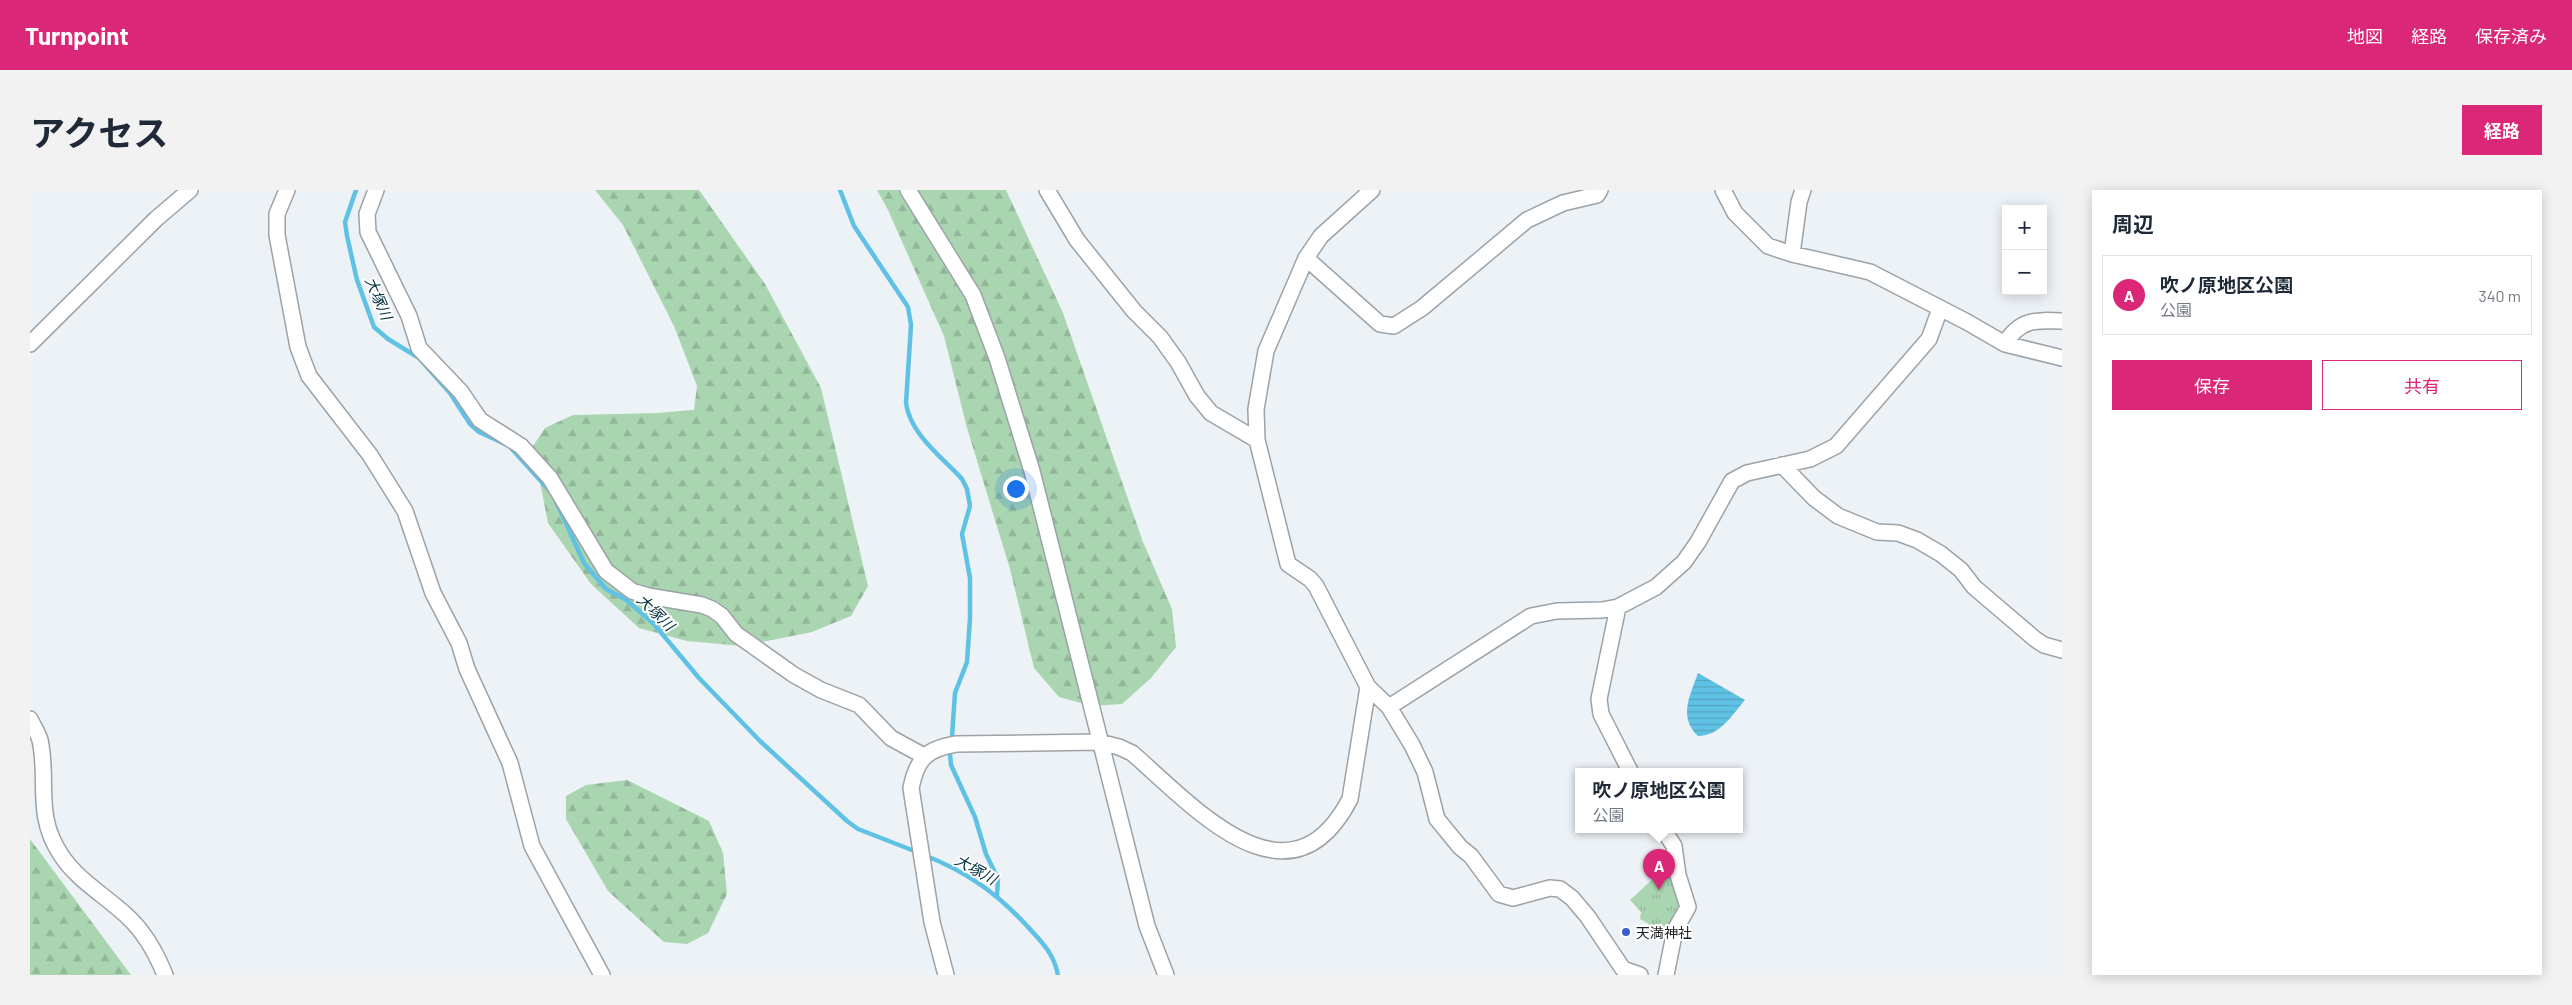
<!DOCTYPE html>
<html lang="ja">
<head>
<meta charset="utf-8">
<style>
  :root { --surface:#fff; --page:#f2f2f3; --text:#1f2937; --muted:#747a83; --line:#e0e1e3; --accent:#db2777 }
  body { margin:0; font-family:Barlow,"Noto Sans JP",sans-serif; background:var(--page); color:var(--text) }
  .controls { position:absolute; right:15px; top:15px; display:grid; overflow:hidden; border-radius:0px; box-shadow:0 2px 12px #0003 }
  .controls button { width:45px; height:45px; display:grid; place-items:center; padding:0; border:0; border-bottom:1px solid var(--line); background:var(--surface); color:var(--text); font:25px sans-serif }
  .you { position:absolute; left:985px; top:298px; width:18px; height:18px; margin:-12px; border:4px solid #fff; border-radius:50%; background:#1a73e8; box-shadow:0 0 0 8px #1a73e833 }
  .badge { display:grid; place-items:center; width:32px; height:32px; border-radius:50%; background:var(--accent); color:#fff; font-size:16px; font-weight:700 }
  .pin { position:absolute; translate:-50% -41px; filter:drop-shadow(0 1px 2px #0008) }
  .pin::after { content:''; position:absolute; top:26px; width:18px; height:15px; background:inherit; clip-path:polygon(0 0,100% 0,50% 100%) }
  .popup { position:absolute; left:1545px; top:578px; width:168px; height:65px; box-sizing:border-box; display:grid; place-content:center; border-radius:0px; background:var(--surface); filter:drop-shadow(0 1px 4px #0005); font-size:16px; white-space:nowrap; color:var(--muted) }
  .popup b { font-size:19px; color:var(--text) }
  .popup::after { content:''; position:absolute; left:50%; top:100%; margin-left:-10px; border:10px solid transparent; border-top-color:var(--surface) }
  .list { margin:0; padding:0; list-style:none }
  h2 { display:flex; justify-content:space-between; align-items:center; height:65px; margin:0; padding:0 20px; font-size:21px }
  h2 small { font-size:16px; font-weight:400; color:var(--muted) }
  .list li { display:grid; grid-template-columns:32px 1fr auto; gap:15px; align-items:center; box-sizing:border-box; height:80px; margin:0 10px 10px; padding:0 10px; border:1px solid var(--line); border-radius:0px }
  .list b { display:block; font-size:19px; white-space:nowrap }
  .list p { margin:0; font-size:16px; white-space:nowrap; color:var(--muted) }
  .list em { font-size:16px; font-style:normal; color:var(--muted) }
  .actions { display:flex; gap:10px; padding:15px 20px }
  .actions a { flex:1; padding:11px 0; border:1px solid var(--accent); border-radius:0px; text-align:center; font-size:18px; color:var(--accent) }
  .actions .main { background:var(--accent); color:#fff }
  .map { position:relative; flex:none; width:2032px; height:785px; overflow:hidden; border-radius:0px }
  header { display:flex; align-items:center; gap:30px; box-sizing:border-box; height:70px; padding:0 25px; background:var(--accent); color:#fff }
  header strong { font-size:24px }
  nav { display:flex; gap:28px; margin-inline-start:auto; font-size:18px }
  .intro { display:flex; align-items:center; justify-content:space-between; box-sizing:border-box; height:120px; padding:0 30px }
  h1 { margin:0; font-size:35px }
  .button { padding:12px 22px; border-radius:0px; background:var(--accent); color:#fff; font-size:18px; font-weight:700 }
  main { display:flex; gap:30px; padding:0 30px }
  aside { flex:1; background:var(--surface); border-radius:0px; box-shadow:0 2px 12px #0003 }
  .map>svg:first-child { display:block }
  .forest { fill:url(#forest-firs) }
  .park { fill:url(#park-tufts) }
  .water { fill:url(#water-rules) }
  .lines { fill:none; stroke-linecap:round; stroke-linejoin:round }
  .stream { stroke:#5fc2e4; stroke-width:4.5 }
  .minor-casing { stroke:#9da2a6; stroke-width:18 }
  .minor { stroke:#fff; stroke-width:15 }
  .poi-dot { fill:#365ecf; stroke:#fff; stroke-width:2 }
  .labels { text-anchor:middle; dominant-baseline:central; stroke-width:4; stroke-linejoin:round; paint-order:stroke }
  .poi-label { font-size:14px; fill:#1d1f21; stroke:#fff; text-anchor:start }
  .water-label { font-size:15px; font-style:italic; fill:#002e3c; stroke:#fff }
</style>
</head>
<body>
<header>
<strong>Turnpoint</strong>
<nav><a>地図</a><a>経路</a><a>保存済み</a></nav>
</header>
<div class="intro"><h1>アクセス</h1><a class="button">経路</a></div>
<main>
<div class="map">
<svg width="2032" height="785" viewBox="0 0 2032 785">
  <defs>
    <pattern id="forest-firs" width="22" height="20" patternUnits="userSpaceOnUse" patternTransform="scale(1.25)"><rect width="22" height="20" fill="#a9d5b1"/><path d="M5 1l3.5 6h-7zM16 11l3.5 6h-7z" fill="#91b698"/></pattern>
    <pattern id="park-tufts" width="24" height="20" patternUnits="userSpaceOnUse" patternTransform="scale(1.25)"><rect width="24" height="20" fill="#a9d5b1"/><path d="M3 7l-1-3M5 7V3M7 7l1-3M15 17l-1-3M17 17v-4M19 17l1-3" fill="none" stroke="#91b698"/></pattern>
    <pattern id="water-rules" width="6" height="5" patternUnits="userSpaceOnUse" patternTransform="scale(1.25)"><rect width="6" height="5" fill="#5fc2e4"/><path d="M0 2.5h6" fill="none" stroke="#52a6c3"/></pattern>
  </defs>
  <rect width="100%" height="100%" fill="#edf2f7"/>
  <path class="forest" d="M 565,0 L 669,0 L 735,94 L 791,198 L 838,396 L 821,426 L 782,442 L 712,456 L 657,451 L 609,438 L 561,394 L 518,333 L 503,256 L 515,238 L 543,225 L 627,223 L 664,220 L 667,196 L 644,136 L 593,35 Z
    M 847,0 L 976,0 L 1033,123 L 1113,352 L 1142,419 L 1146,457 L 1121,488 L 1092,514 L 1062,516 L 1029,507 L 1004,478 L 980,379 L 937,238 L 914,146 L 858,20 Z
    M 597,590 L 679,631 L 693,663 L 697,704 L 678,743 L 657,754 L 634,752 L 578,701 L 536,629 L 536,606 L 556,595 Z
    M 0,649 L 101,785 L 0,785 Z"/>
  <path class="park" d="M 1641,672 L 1651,712 L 1650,720 L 1634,743 L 1610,729 L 1611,722 L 1600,710 Z"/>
  <path class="water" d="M 1668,483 L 1715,510 C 1701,526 1690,546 1668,546 C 1648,527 1660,506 1668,483 Z"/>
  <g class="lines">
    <path class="stream" d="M 326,0 L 315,32 L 317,46 L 327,90 L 344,137 L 358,149 L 389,168 L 420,203 L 440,234 L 449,242 L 475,254
      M 810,0 L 824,36 L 878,117 L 881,135 L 876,213 C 880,244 912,267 932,289 L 937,299 L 940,316 L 932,344 L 940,388 L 940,428 L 937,472 L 925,503 L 922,546
      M 481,258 L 519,300
      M 525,309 L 554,373 L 576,399 L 595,409 L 623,433 L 669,488 L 730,551 L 817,631 L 828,639 L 887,662
      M 920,564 L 921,575 L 945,627 L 956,664 L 968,689 L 967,705
      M 894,665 C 937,682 967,703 998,737 C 1012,752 1024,764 1028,785"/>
    <defs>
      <path id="minor" d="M 257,0 L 247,24 L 247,45 L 268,157 L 279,186 L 340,265 L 375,321 L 403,403 L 429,453 L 437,479 L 480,573 L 502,656 L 572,785
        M 346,0 L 337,24 L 338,42 L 379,126 L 389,158 L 431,202 L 450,230 L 491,256 L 520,288 L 576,381 L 602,401 L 618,406 L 672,415 L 682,419 L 692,426 L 706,444 L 764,485 L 791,500 L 829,515 L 861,548 L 894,566
        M 878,0 L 943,105 L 967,168 L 1002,281 L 1117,736 L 1136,785
        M 1017,0 L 1047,50 L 1104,121 L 1130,147 L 1148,172 L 1167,206 L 1181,223 L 1227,250
        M 1570,0 L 1567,5 L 1533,13 L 1497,30 L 1392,118 L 1364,136 L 1350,134 L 1276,68 L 1236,161 L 1226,219 L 1227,250 L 1258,374 L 1280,389 L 1286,396 L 1338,497 L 1359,517 L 1382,555 L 1395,582 L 1407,629 L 1430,657 L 1441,666 L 1469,704 L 1483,708 L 1520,698 L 1530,699 L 1542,708 L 1558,727 L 1593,779 L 1610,785
        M 1693,0 L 1705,23 L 1738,56 L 1762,64 L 1840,82 L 1937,132 L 1975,154 L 2032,168
        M 1762,64 L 1769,12 L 1773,0
        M 1276,68 L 1291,46 L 1342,0
        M 0,154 L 126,29 L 160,0
        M 1975,154 C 1989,129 2006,130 2032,131
        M 1752,275 L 1784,308 L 1808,326 L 1847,342 L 1868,343 L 1887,350 L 1911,364 L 1931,380 L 1944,397 L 2005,449 L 2014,455 L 2032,460
        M 1588,417 L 1569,509 L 1571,524 L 1600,581
        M 1359,517 L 1501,426 L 1527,421 L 1572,420 L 1588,417 L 1626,397 L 1654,372 L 1668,352 L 1702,291 L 1717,283 L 1780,269 L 1806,256 L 1899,149 L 1910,119
        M 0,529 C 3,536 8,543 10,550 C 19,591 4,625 31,665 C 48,691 76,706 98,727 C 114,742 127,765 135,785
        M 1633,639 L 1644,656 L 1648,685 L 1658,717 L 1645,740 L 1636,785
        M 916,785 L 902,732 L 881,598 C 887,569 896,559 926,554 L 1069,552 L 1089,557 L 1102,563 C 1162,615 1259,726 1320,609 L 1338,497"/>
    </defs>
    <use href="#minor" class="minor-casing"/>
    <use href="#minor" class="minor"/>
  </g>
  <circle class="poi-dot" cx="1596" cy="742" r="5"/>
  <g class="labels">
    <g class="poi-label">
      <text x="1606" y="742">天満神社</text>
    </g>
    <g class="water-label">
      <text transform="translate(349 108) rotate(67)">大塚川</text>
      <text transform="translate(626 422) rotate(44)">大塚川</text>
      <text transform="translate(946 679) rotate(29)">大塚川</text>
    </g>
  </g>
</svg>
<div class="controls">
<button>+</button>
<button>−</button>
</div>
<div class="you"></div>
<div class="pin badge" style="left:1629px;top:700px">A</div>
<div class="popup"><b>吹ノ原地区公園</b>公園</div>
</div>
<aside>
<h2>周辺<small></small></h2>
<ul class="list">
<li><span class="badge">A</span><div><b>吹ノ原地区公園</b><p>公園</p></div><em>340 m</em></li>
</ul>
<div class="actions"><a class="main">保存</a><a>共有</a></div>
</aside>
</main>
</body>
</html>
